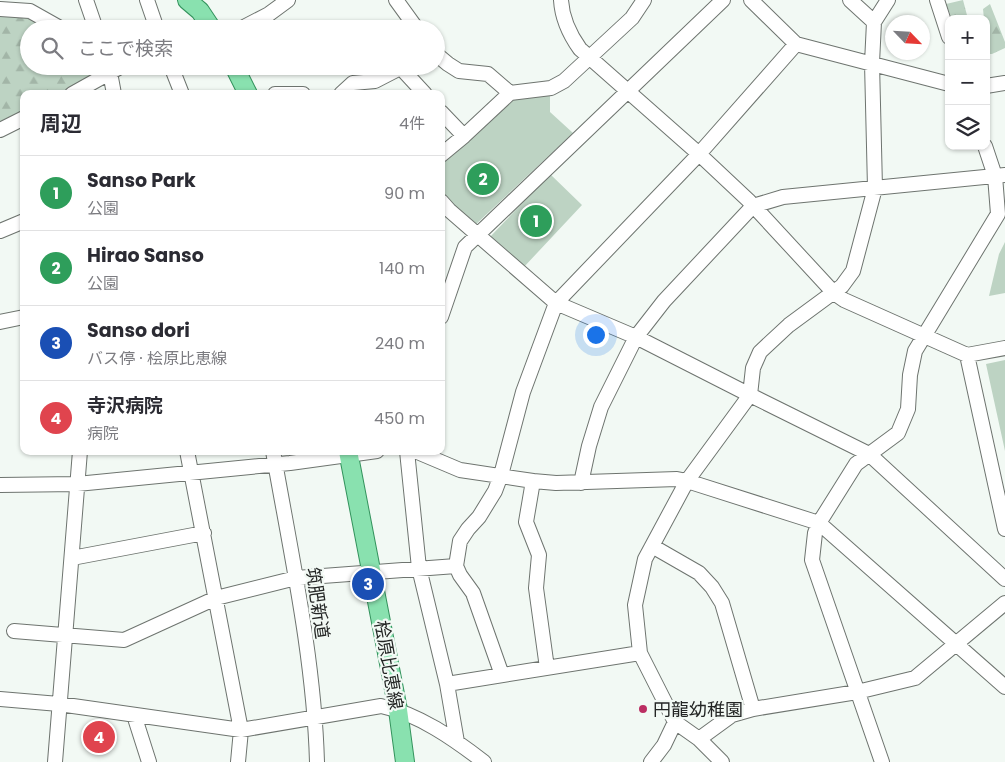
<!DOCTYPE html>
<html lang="ja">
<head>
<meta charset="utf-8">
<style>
  :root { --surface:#fff; --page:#f7f7f7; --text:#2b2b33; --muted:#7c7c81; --line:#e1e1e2; --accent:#7c3aed }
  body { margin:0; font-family:Poppins,"Noto Sans JP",sans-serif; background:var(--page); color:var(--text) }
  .controls { position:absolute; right:15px; top:15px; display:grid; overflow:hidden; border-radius:10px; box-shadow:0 1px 4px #0004 }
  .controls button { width:45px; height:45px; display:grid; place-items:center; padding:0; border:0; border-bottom:1px solid var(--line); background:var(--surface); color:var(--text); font:25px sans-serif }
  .compass { position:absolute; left:885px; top:15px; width:45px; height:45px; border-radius:50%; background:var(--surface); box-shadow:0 1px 4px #0004; rotate:115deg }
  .you { position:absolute; left:595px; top:334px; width:18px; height:18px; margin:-12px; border:4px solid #fff; border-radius:50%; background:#1a73e8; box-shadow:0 0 0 8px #1a73e833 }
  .badge { display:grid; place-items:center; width:32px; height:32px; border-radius:50%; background:var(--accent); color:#fff; font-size:16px; font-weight:700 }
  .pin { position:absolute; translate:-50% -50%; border:2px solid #fff; box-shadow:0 1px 5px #0006 }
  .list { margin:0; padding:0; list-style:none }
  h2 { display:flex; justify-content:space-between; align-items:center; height:65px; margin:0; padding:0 20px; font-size:21px }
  h2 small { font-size:16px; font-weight:400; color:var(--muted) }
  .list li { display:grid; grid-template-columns:32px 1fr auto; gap:15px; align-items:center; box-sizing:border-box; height:75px; padding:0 20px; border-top:1px solid var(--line) }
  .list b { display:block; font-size:19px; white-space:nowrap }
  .list p { margin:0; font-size:16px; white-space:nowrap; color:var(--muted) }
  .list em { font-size:16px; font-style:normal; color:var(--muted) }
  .icon { flex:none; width:28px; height:28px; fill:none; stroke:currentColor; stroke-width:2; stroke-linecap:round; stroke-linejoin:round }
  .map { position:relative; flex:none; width:1005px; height:762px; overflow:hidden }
  .search { position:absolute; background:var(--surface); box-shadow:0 1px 4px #0004; left:20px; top:20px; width:425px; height:55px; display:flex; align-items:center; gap:12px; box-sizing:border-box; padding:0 18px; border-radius:28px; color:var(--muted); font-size:19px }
  .panel { position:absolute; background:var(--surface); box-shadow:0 1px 4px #0004; left:20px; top:90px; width:425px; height:365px; border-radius:10px }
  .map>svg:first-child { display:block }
  .green { fill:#bdd3c3 }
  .forest { fill:url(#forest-firs) }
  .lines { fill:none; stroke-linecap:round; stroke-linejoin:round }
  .minor-casing { stroke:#6e746f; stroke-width:16 }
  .major-casing { stroke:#33925c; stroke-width:20 }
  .minor { stroke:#fff; stroke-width:14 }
  .major { stroke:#89e1af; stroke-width:18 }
  .poi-dot { fill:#bb2e62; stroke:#f2f9f4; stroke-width:2 }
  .labels { text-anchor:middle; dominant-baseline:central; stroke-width:4.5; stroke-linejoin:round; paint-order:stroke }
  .street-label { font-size:18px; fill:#232524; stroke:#f2f9f4 }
  .poi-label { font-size:18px; fill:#232524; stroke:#f2f9f4; text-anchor:start }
</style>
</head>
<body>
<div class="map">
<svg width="1005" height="762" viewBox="0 0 1005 762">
  <defs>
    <pattern id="forest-firs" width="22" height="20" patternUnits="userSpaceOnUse" patternTransform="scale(1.25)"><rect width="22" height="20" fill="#bdd3c3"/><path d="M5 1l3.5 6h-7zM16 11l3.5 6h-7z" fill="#a2b5a7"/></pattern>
  </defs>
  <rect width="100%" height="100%" fill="#f2f9f4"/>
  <path class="green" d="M 550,95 L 550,112 L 573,133 L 473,227 L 441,198 L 441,159 L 511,98 Z
    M 550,174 L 582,205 L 523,268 L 490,237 Z
    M 1005,242 L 1005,293 L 989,296 L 999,254 Z
    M 1005,360 L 1005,451 L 986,364 Z"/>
  <path class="forest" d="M 963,0 L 968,19 L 952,19 L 946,4 Z
    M 990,4 L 1005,42 L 1005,48 L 992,54 L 986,54 L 986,19 L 984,19 L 983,9 Z
    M 0,13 L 29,16 L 53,29 L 29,29 L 29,66 L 103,66 L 104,72 L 61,94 L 24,94 L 24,113 L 0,126 Z"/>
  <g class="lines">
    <defs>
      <path id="minor" d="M 86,0 L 96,29
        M 147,0 L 157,29
        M 396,0 L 417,29
        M 561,0 C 562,18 570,35 580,49 L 699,154 L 748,200 L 834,293 L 844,300 L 967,355 L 1005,348
        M 751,0 L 796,44
        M 850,0 L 874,22
        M 937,0 L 949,37
        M 0,9 L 30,11 L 62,29
        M 240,29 L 269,14 L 288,0
        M 436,54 L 448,64 L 459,71 L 488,74 L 510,93
        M 171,66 L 182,94
        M 109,67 L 114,94
        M 401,68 L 425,94
        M 986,86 L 1005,83
        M 72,94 L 122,66
        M 275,94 L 303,94
        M 341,94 L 353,83 L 375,81 L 404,66
        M 441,112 L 464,136
        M 0,130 L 24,118
        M 441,155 L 464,136 L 510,93 L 551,88 L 564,81 L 632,18 L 644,0
        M 441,201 L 449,210 L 556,303 L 636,337 L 750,395 L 869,454 L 1005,579
        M 0,231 L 24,221
        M 441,317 L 465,247 L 723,0
        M 0,322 L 24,317
        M 967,355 L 1005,529
        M 187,451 L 241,730 L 238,762
        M 273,451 C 291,554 314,658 317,762
        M 407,451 L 419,568 L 447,684 L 457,742
        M 415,451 L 460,470 L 533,481 L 556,483 L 677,479 L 687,481 L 819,523 L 1005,687
        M 533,481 L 526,522 L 539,555 L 536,588 L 547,668
        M 581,483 L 589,446 L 601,407 L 636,337 L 664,301 L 753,206 L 783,197 L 1005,175
        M 0,485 L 77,484 L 290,463 L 377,451
        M 652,546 L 645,559 L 635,605 L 640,653 L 675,722 L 699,739 L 722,762
        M 72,558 L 204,533
        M 14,631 L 124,640 L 216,598 L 296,578 L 456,566
        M 502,675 L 473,593 L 460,575 L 456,566 L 460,541 L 468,529 L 479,517 L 495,491 L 501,475 L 523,392 L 556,303 L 699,154 L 796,44 L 949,84
        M 447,684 L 640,653
        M 0,699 L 59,704 L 241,730 L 381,706 C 419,714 454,739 484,762
        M 753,709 L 722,603 L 712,587 L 699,573 L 652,546 L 687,481 L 750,395 L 753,368 L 760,352 L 789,325 L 842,286 L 853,271 L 875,188 L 872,63 L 874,22 L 888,0
        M 134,715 L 149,762
        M 699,739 L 732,715 L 753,709 L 857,692 L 915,678 L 1005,603
        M 55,762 L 80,451
        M 651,762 L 664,745 L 675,722
        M 882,762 L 812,560 L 815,533 L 819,523 L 856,464 L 898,433 L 908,409 L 910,375 L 915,351 L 998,214 L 995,176 L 985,146"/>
      <path id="major" d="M 187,0 L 200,11 L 212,29
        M 234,66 L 248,94
        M 348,451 L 398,710 L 405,762"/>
    </defs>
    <use href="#minor" class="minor-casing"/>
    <use href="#major" class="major-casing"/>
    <use href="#minor" class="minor"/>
    <use href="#major" class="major"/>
  </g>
  <circle class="poi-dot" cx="643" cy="709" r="5"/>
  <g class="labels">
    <g class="street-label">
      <text transform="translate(318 603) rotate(82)">筑肥新道</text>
      <text transform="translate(389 665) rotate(80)">桧原比恵線</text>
    </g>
    <g class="poi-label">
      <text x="653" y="709">円龍幼稚園</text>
    </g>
  </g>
</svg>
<div class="controls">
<button>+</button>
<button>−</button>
<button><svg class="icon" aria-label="layers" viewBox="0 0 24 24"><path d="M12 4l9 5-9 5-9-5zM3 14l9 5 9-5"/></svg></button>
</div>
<svg class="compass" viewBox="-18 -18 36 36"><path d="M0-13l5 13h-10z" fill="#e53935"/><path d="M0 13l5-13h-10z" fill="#7c7c81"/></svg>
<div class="you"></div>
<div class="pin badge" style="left:536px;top:221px;background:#2e9e5b">1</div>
<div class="pin badge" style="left:483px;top:179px;background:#2e9e5b">2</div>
<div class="pin badge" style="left:368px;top:584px;background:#1a4fb4">3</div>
<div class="pin badge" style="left:99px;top:737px;background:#e0444e">4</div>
<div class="search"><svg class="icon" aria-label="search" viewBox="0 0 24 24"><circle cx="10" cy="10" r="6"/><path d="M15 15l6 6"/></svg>ここで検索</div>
<section class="panel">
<h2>周辺<small>4件</small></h2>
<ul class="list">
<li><span class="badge" style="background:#2e9e5b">1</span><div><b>Sanso Park</b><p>公園</p></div><em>90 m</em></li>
<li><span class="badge" style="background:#2e9e5b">2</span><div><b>Hirao Sanso</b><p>公園</p></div><em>140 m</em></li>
<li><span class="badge" style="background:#1a4fb4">3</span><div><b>Sanso dori</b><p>バス停 · 桧原比恵線</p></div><em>240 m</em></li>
<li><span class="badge" style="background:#e0444e">4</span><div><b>寺沢病院</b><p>病院</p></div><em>450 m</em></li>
</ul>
</section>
</div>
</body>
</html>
